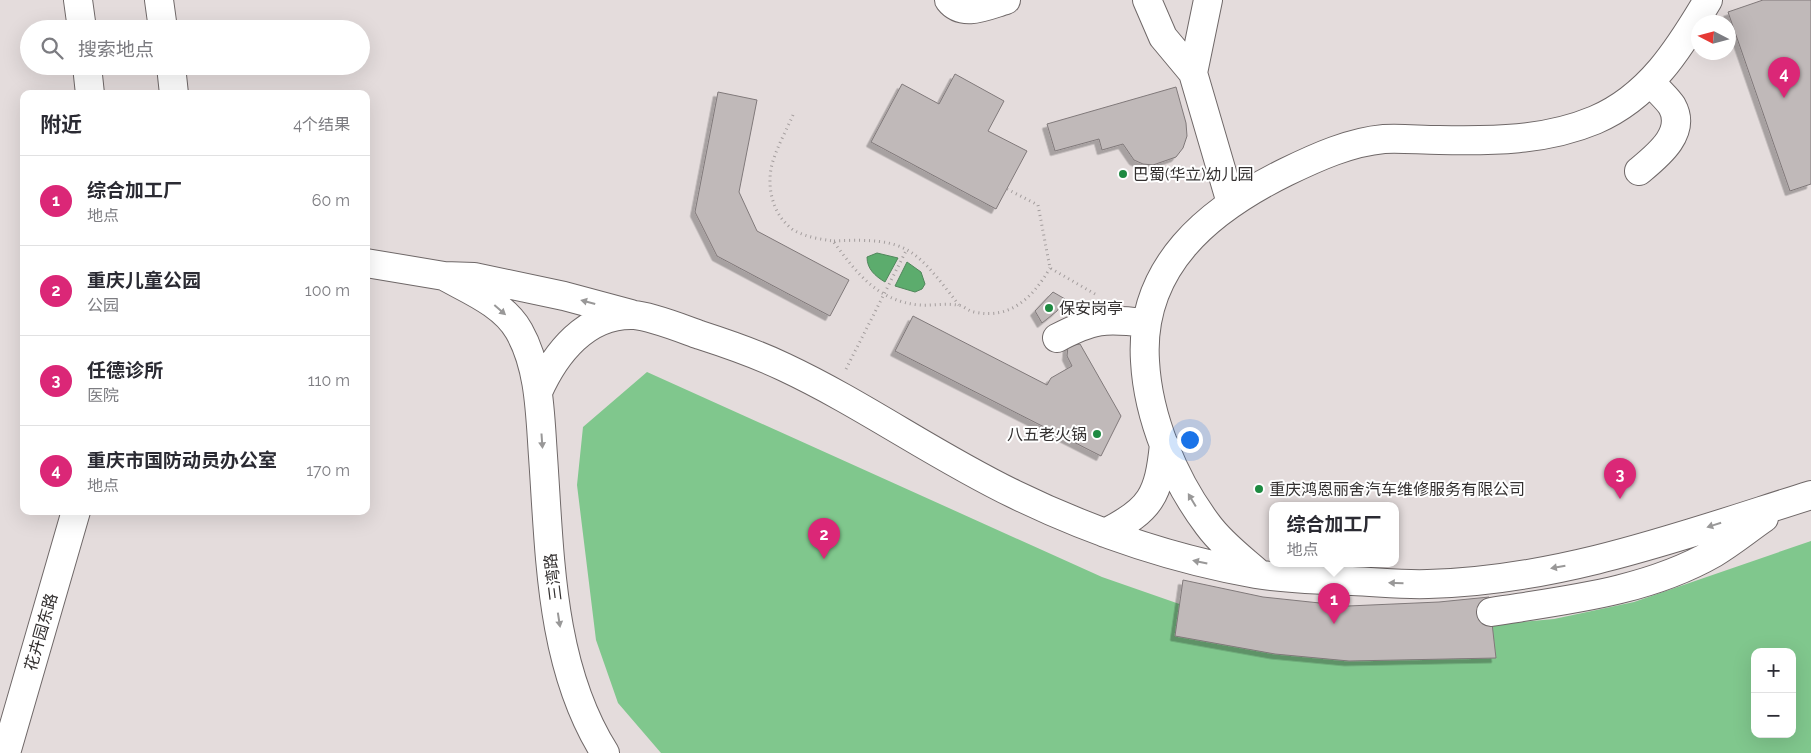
<!DOCTYPE html>
<html lang="zh">
<head>
<meta charset="utf-8">
<style>
  :root { --surface:#fff; --page:#f2f2f3; --text:#2b2b33; --muted:#7c7c81; --line:#e1e1e2; --accent:#db2777 }
  body { margin:0; font-family:Raleway,"Noto Sans SC",sans-serif; background:var(--page); color:var(--text) }
  .controls { position:absolute; right:15px; bottom:15px; display:grid; overflow:hidden; border-radius:10px; box-shadow:0 5px 20px #0002 }
  .controls button { width:45px; height:45px; display:grid; place-items:center; padding:0; border:0; border-bottom:1px solid var(--line); background:var(--surface); color:var(--text); font:25px sans-serif }
  .compass { position:absolute; left:1691px; top:15px; width:45px; height:45px; border-radius:50%; background:var(--surface); box-shadow:0 5px 20px #0002; rotate:276deg }
  .you { position:absolute; left:1189px; top:439px; width:18px; height:18px; margin:-12px; border:4px solid #fff; border-radius:50%; background:#1a73e8; box-shadow:0 0 0 8px #1a73e833 }
  .badge { display:grid; place-items:center; width:32px; height:32px; border-radius:50%; background:var(--accent); color:#fff; font-size:16px; font-weight:700 }
  .pin { position:absolute; translate:-50% -41px; filter:drop-shadow(0 1px 2px #0008) }
  .pin::after { content:''; position:absolute; top:26px; width:18px; height:15px; background:inherit; clip-path:polygon(0 0,100% 0,50% 100%) }
  .popup { position:absolute; left:1269px; top:502px; width:130px; height:65px; box-sizing:border-box; display:grid; place-content:center; border-radius:10px; background:var(--surface); filter:drop-shadow(0 1px 4px #0005); font-size:16px; white-space:nowrap; color:var(--muted) }
  .popup b { font-size:19px; color:var(--text) }
  .popup::after { content:''; position:absolute; left:50%; top:100%; margin-left:-10px; border:10px solid transparent; border-top-color:var(--surface) }
  .list { margin:0; padding:0; list-style:none }
  h2 { display:flex; justify-content:space-between; align-items:center; height:65px; margin:0; padding:0 20px; font-size:21px }
  h2 small { font-size:16px; font-weight:400; color:var(--muted) }
  .list li { display:grid; grid-template-columns:32px 1fr auto; gap:15px; align-items:center; box-sizing:border-box; height:90px; padding:0 20px; border-top:1px solid var(--line) }
  .list b { display:block; font-size:19px; white-space:nowrap }
  .list p { margin:0; font-size:16px; white-space:nowrap; color:var(--muted) }
  .list em { font-size:16px; font-style:normal; color:var(--muted) }
  .icon { flex:none; width:28px; height:28px; fill:none; stroke:currentColor; stroke-width:2; stroke-linecap:round; stroke-linejoin:round }
  .map { position:relative; flex:none; width:1811px; height:753px; overflow:hidden }
  .search { position:absolute; background:var(--surface); box-shadow:0 5px 20px #0002; left:20px; top:20px; width:350px; height:55px; display:flex; align-items:center; gap:12px; box-sizing:border-box; padding:0 18px; border-radius:28px; color:var(--muted); font-size:19px }
  .panel { position:absolute; background:var(--surface); box-shadow:0 5px 20px #0002; left:20px; top:90px; width:350px; height:425px; border-radius:10px }
  .map>svg:first-child { display:block }
  .green { fill:#80c78d; fill-rule:evenodd }
  .water { fill:#5cac6d; stroke:#50875b }
  .building { fill:#c0b9b9; stroke:#80797a; filter:url(#shadow) }
  .lines { fill:none; stroke-linecap:round; stroke-linejoin:round }
  .minor-casing { stroke:#6f6868; stroke-width:30 }
  .path { stroke:#a39d9d; stroke-width:3; stroke-dasharray:1 4; stroke-linecap:butt }
  .minor { stroke:#fff; stroke-width:28 }
  .oneway { fill:#999898 }
  .poi-dot { fill:#1e8a41; stroke:#fff; stroke-width:2 }
  .labels { text-anchor:middle; dominant-baseline:central; stroke-width:4; stroke-linejoin:round; paint-order:stroke }
  .poi-label { font-size:16px; fill:#333030; stroke:#fff; text-anchor:start }
  .street-label { font-size:16px; fill:#333030; stroke:#fff }
</style>
</head>
<body>
<div class="map">
<svg width="1811" height="753" viewBox="0 0 1811 753">
  <defs>
    <filter id="shadow"><feDropShadow dx="-4.5" dy="4.5" stdDeviation="0" flood-color="#0004"/></filter>
  </defs>
  <rect width="100%" height="100%" fill="#e4dcdc"/>
  <path class="green" d="M 647,372 L 1102,577 L 1188,607 L 1458,628 L 1554,619 L 1634,602 L 1811,541 L 1811,753 L 661,753 L 618,703 L 596,640 L 577,485 L 583,427 ZM 1755,652 L 1792,652 L 1792,734 L 1755,734 Z"/>
  <path class="water" d="M 877,253 L 898,258 L 885,282 C 875,276 867,269 867,257 Z
    M 907,262 L 921,272 L 925,284 L 922,289 L 915,292 L 895,286 Z"/>
  <path class="building" d="M 1763,0 L 1811,0 L 1811,184 L 1790,191 L 1728,12 Z
    M 955,74 L 1004,101 L 988,131 L 1027,151 L 996,209 L 871,142 L 902,84 L 939,104 Z
    M 1176,87 L 1186,123 L 1187,136 L 1183,148 L 1176,157 L 1153,165 L 1143,164 L 1134,160 L 1123,144 L 1102,150 L 1099,139 L 1055,151 L 1047,124 Z
    M 718,92 L 757,100 L 739,192 L 757,231 L 849,280 L 830,316 L 717,256 L 695,212 Z
    M 1053,292 L 1065,299 L 1057,311 L 1042,323 L 1035,311 Z
    M 913,316 L 1047,385 L 1051,378 L 1072,366 L 1067,356 L 1068,346 L 1080,344 L 1121,416 L 1101,456 L 895,351 Z
    M 1183,580 L 1263,597 L 1348,606 L 1439,602 L 1489,597 L 1496,658 L 1349,661 L 1275,654 L 1175,636 Z"/>
  <g class="lines">
    <defs>
      <path id="minor" d="M 78,0 L 82,29
        M 159,0 L 163,29
        M 949,0 C 963,18 988,5 1006,0
        M 1147,0 L 1163,37 L 1193,73 L 1231,203
        M 87,66 L 90,94
        M 171,66 L 174,94
        M 1193,73 L 1208,0
        M 1639,171 C 1657,156 1687,133 1672,106 C 1667,98 1657,90 1651,82
        M 366,263 L 444,276 L 474,277 L 564,296 L 631,314
        M 444,276 C 469,290 504,304 519,331 C 540,368 540,415 543,456 C 550,556 550,666 605,753
        M 1057,338 C 1093,319 1105,318 1145,323
        M 538,392 C 555,354 586,313 634,315 C 651,316 683,329 700,335 C 728,344 757,354 784,367 C 863,404 935,456 1014,494 C 1092,532 1171,559 1256,574 C 1287,579 1321,580 1352,581 C 1378,582 1403,585 1428,584 C 1560,581 1687,534 1811,495
        M 1105,533 C 1151,510 1159,495 1164,444
        M 1258,573 C 1241,558 1222,544 1208,525 C 1174,480 1148,418 1145,361 C 1139,266 1209,210 1286,172 C 1317,157 1350,142 1384,139 C 1402,138 1421,140 1439,140 C 1492,141 1545,141 1595,120 C 1649,97 1679,49 1708,0
        M 1491,612 C 1566,600 1646,592 1714,553 C 1731,543 1748,529 1764,518
        M 6,753 L 76,511"/>
    </defs>
    <use href="#minor" class="minor-casing"/>
    <path class="path" d="M 793,115 C 787,129 779,143 774,158 C 765,182 771,213 792,229 C 804,237 820,239 833,241 C 856,272 877,301 919,305 C 931,306 944,303 957,305 C 963,305 968,311 974,312 C 1011,320 1033,297 1050,268
      M 1007,189 L 1038,205 L 1050,268 L 1095,294
      M 834,241 C 909,237 915,249 959,305
      M 846,369 L 907,249"/>
    <use href="#minor" class="minor"/>
  </g>
  <defs><path id="oneway-solid" d="M-6-.8H1V-3.2L6.5 0L1 3.2V.8H-6Z" transform="scale(1.25)"/></defs>
  <g class="oneway">
    <use href="#oneway-solid" transform="translate(588 302) rotate(-165)"/>
    <use href="#oneway-solid" transform="translate(500 310) rotate(41)"/>
    <use href="#oneway-solid" transform="translate(542 441) rotate(86)"/>
    <use href="#oneway-solid" transform="translate(1192 500) rotate(-121)"/>
    <use href="#oneway-solid" transform="translate(1714 525) rotate(162)"/>
    <use href="#oneway-solid" transform="translate(1200 562) rotate(-168)"/>
    <use href="#oneway-solid" transform="translate(1558 567) rotate(170)"/>
    <use href="#oneway-solid" transform="translate(1396 583) rotate(-178)"/>
    <use href="#oneway-solid" transform="translate(559 620) rotate(81)"/>
  </g>
  <g class="poi-dot">
    <circle cx="1123" cy="174" r="5"/>
    <circle cx="1049" cy="308" r="5"/>
    <circle cx="1097" cy="434" r="5"/>
    <circle cx="1259" cy="489" r="5"/>
  </g>
  <g class="labels">
    <g class="poi-label">
      <text x="1133" y="174">巴蜀(华立)幼儿园</text>
      <text x="1059" y="308">保安岗亭</text>
      <text x="1087" y="434" text-anchor="end">八五老火锅</text>
      <text x="1269" y="489">重庆鸿恩丽舍汽车维修服务有限公司</text>
    </g>
    <g class="street-label">
      <text transform="translate(553 577) rotate(-97)">三湾路</text>
      <text transform="translate(41 632) rotate(-74)">花卉园东路</text>
    </g>
  </g>
</svg>
<div class="controls">
<button>+</button>
<button>−</button>
</div>
<svg class="compass" viewBox="-18 -18 36 36"><path d="M0-13l5 13h-10z" fill="#e53935"/><path d="M0 13l5-13h-10z" fill="#7c7c81"/></svg>
<div class="you"></div>
<div class="pin badge" style="left:1334px;top:624px">1</div>
<div class="popup"><b>综合加工厂</b>地点</div>
<div class="pin badge" style="left:824px;top:559px">2</div>
<div class="pin badge" style="left:1620px;top:499px">3</div>
<div class="pin badge" style="left:1784px;top:98px">4</div>
<div class="search"><svg class="icon" aria-label="search" viewBox="0 0 24 24"><circle cx="10" cy="10" r="6"/><path d="M15 15l6 6"/></svg>搜索地点</div>
<section class="panel">
<h2>附近<small>4个结果</small></h2>
<ul class="list">
<li><span class="badge">1</span><div><b>综合加工厂</b><p>地点</p></div><em>60 m</em></li>
<li><span class="badge">2</span><div><b>重庆儿童公园</b><p>公园</p></div><em>100 m</em></li>
<li><span class="badge">3</span><div><b>任德诊所</b><p>医院</p></div><em>110 m</em></li>
<li><span class="badge">4</span><div><b>重庆市国防动员办公室</b><p>地点</p></div><em>170 m</em></li>
</ul>
</section>
</div>
</body>
</html>
